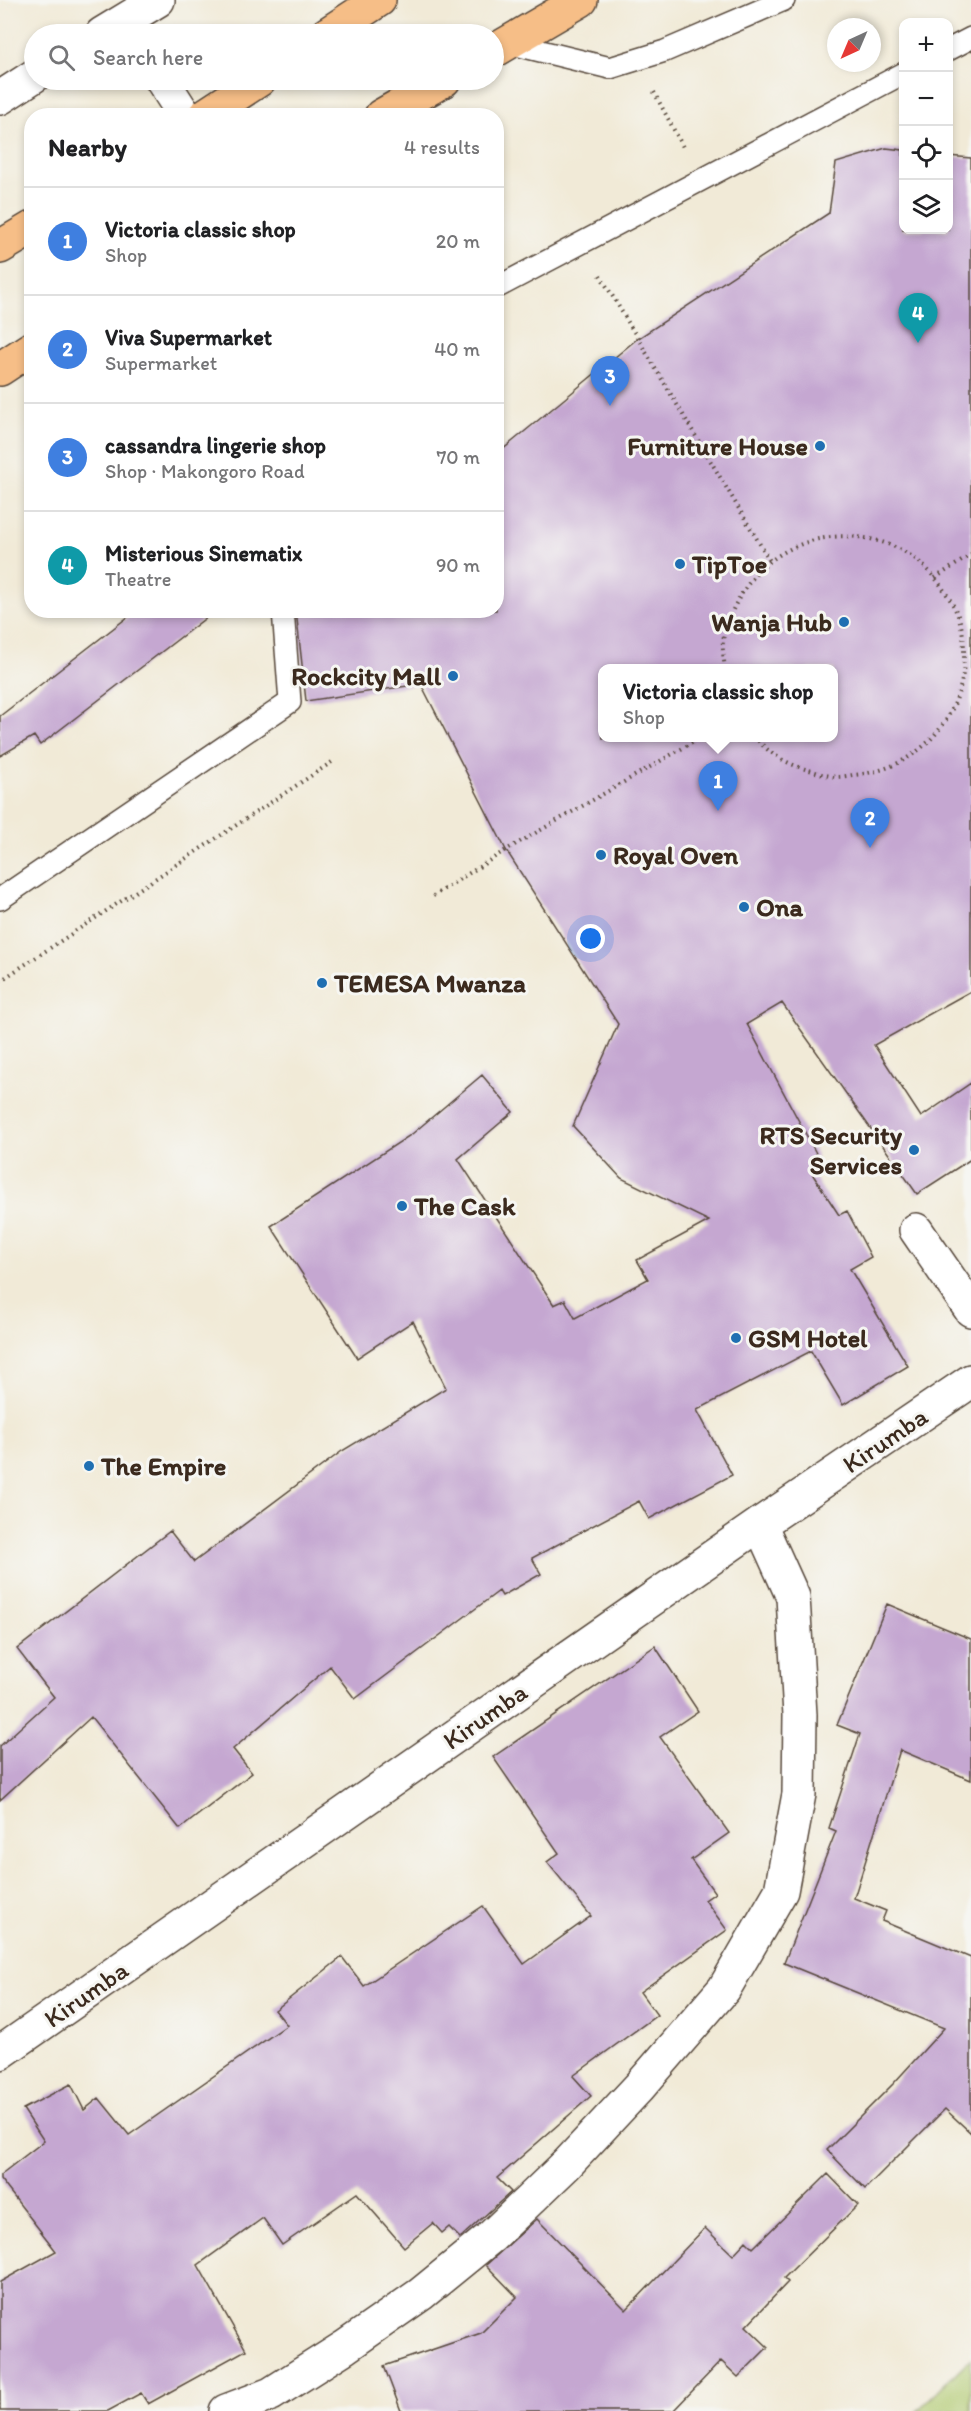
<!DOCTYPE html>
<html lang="en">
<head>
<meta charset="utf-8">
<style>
  :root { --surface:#fff; --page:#f2f2f2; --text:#202124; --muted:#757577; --line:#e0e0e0; --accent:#1f6fb2 }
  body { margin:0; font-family:Itim,sans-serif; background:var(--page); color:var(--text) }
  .controls { position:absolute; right:18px; top:18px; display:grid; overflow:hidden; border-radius:12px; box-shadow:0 3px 9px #0003 }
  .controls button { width:54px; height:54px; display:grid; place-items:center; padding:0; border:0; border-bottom:2px solid var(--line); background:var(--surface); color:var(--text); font:30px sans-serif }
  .compass { position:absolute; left:827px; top:18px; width:54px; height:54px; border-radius:50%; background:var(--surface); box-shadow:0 3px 9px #0003; rotate:224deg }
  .you { position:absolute; left:591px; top:939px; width:21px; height:21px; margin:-15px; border:4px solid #fff; border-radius:50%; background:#1a73e8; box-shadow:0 0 0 9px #1a73e833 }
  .badge { display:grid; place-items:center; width:39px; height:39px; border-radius:50%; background:var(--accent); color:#fff; font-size:20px; font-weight:700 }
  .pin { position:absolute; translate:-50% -50px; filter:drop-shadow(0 2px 3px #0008) }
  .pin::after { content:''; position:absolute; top:32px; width:21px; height:18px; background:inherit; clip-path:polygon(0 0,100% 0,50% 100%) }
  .popup { position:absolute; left:598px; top:664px; width:240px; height:78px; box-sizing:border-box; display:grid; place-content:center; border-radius:12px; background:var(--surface); filter:drop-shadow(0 2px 4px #0005); font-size:20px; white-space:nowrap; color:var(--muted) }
  .popup b { font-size:22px; color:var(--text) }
  .popup::after { content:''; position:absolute; left:50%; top:100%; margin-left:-12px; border:12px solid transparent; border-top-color:var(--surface) }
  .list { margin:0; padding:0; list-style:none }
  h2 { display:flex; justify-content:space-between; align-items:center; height:78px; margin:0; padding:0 24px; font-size:26px }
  h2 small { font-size:20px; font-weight:400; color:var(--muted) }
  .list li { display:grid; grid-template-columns:39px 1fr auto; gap:18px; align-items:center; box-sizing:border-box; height:108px; padding:0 24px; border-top:2px solid var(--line) }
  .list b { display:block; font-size:22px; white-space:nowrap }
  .list p { margin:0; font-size:20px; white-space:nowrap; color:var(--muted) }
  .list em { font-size:20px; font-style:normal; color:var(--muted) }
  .icon { flex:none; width:33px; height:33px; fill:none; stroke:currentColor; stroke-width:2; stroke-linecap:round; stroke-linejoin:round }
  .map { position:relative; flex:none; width:971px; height:2411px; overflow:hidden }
  .search { position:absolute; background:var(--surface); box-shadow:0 3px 9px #0003; left:24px; top:24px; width:480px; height:66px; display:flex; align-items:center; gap:15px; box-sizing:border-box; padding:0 21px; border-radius:33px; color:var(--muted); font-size:22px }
  .panel { position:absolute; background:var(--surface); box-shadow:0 3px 9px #0003; left:24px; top:108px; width:480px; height:510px; border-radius:24px }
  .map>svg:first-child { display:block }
  .green { fill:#b0c96e; stroke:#767a46; stroke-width:1.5 }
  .building { fill:#c5a7d1; fill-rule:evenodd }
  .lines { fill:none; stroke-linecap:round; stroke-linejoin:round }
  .lane-casing { stroke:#56473a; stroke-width:24 }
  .street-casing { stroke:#56473a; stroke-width:36 }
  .primary-casing { stroke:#56473a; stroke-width:36 }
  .path { stroke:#56473a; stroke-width:4; stroke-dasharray:1.5 4.5; stroke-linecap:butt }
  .lane { stroke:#fff; stroke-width:21 }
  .street { stroke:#fff; stroke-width:33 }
  .primary { stroke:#f6be87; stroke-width:33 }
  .poi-dot { fill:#1f6fb2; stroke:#f6f6f2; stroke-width:2 }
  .labels { text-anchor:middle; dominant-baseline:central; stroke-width:6; stroke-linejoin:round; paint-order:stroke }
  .poi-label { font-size:26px; font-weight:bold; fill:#3b2a1e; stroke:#f6f6f2; text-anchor:start }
  .street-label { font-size:26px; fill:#3b2a1e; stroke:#f6f6f2 }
</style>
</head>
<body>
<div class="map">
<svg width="971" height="2411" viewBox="0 0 971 2411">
  <rect width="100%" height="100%" fill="#f6f6f2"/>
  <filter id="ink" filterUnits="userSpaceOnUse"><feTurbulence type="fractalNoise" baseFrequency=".0167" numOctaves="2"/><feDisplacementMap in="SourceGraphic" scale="12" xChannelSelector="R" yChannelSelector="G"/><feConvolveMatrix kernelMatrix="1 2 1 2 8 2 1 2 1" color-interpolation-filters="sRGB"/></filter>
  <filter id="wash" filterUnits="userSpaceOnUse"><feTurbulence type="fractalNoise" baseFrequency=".008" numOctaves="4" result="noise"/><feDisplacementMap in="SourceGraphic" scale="24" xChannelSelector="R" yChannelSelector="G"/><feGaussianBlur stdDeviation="1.35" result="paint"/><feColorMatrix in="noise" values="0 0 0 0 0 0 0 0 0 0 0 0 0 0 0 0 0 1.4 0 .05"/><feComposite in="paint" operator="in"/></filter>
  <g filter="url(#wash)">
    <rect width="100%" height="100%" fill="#f1ead7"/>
    <path class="green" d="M 971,2358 L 971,2411 L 917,2411 Z"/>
    <g id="blocks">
      <path class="building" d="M 886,148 L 903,150 L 903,230 L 948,230 L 948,156 L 971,158 L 971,991 L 874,1045 L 921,1117 L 971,1083 L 971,1159 L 917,1194 L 782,1003 L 747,1024 L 817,1155 L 813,1175 L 839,1215 L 847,1211 L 871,1257 L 850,1269 L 908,1366 L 843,1405 L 811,1351 L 697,1410 L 732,1475 L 649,1519 L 639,1501 L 532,1558 L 541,1574 L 502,1596 L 499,1591 L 355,1699 L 330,1666 L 233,1749 L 252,1773 L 180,1829 L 91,1717 L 0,1800 L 0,1746 L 54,1697 L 17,1649 L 170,1531 L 194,1562 L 342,1451 L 446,1388 L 413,1321 L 357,1358 L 271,1226 L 412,1134 L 482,1075 L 513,1112 L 458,1159 L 554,1305 L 565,1300 L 575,1318 L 648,1279 L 637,1260 L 709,1221 L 621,1178 L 573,1126 L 618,1024 L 506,850 L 421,684 L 306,701 L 296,610 L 496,610 L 496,455 L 637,339 L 829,213 L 836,163 ZM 603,669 L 834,669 L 834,738 L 603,738 Z
        M 137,610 L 216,610 L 40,745 L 34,736 L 0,756 L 0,716 Z
        M 887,1604 L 971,1639 L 971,1780 L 900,1750 L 854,1898 L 886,1911 L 882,1921 L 971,1958 L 971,2133 L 945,2109 L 865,2189 L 827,2150 L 893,2084 L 944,2028 L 784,1963 L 836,1831 L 829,1828 L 860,1734 L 837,1725 Z
        M 655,1646 L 698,1711 L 660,1737 L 729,1833 L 691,1860 L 715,1893 L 705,1900 L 727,1930 L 640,1992 L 657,2015 L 573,2076 L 591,2096 L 497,2178 L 511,2192 L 460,2238 L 449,2227 L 442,2233 L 433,2223 L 404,2247 L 357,2193 L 282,2245 L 263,2218 L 198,2265 L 246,2350 L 148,2404 L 141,2393 L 108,2411 L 0,2411 L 0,2282 L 56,2251 L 0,2179 L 0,2175 L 44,2141 L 23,2109 L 71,2084 L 84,2110 L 99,2098 L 129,2135 L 287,2025 L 275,2010 L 342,1957 L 364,1986 L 483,1906 L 524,1964 L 591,1916 L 547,1862 L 559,1853 L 493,1757 Z
        M 828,2174 L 858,2205 L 784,2278 L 788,2282 L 746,2326 L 768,2347 L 738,2377 L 721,2361 L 673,2411 L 401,2411 L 384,2366 L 481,2333 L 517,2297 L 486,2265 L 537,2219 L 626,2310 L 705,2228 L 733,2255 L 746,2241 L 753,2248 Z"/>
    </g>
  </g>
  <g filter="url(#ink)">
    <use href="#blocks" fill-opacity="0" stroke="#56473a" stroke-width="1.5"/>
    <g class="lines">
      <defs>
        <path id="lane" d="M 508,43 L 610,68 L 665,51 L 784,0
          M 948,50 L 971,38
          M 496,288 L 904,73
          M 0,899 L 290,702 L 283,610"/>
        <path id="street" d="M 102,34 L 158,0
          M 162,80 L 185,116
          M 0,98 L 34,76
          M 916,1230 L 971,1310
          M 0,2053 L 760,1524 L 971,1381
          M 226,2411 L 271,2394 L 345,2347 L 421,2294 L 491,2237 L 567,2164 L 640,2086 L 724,1989 L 781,1891 L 799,1794 L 800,1715 L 793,1597 L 760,1524"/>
        <path id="primary" d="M 327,34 L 379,0
          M 494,51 L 581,0
          M 204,116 L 259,80
          M 381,116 L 444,80
          M 0,247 L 32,228
          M 0,369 L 32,348"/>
      </defs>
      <use href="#lane" class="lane-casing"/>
      <use href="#street" class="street-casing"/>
      <use href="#primary" class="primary-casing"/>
      <path class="path" d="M 654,92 L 684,149
        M 600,275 L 770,561
        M 935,578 L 971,555
        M 725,668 C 724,660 722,650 723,641 C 726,622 735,603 746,587 C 780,537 849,522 903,551 C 926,563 945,588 956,611 C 965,630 965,654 963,673 C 955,730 909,771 853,775 C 846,776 838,778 831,776 C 823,775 816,772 809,770 C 789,765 769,754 756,738
        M 433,896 L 506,850 L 700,738
        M 0,981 L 332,762"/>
      <use href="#lane" class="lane"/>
      <use href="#street" class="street"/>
      <use href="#primary" class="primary"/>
    </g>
  </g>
  <g class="poi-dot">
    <circle cx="820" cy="446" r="6"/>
    <circle cx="680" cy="564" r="6"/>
    <circle cx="844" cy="622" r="6"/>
    <circle cx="453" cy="676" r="6"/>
    <circle cx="601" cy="855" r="6"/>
    <circle cx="744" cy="907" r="6"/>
    <circle cx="322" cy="983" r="6"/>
    <circle cx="914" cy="1150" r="6"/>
    <circle cx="402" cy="1206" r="6"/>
    <circle cx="736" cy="1338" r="6"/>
    <circle cx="89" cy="1466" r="6"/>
  </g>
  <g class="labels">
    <g class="poi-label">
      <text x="808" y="446" text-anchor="end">Furniture House</text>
      <text x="692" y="564">TipToe</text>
      <text x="832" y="622" text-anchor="end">Wanja Hub</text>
      <text x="441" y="676" text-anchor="end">Rockcity Mall</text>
      <text x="613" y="855">Royal Oven</text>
      <text x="756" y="907">Ona</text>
      <text x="334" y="983">TEMESA Mwanza</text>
      <text x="902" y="1135" text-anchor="end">RTS Security<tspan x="902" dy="30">Services</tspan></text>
      <text x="414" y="1206">The Cask</text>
      <text x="748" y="1338">GSM Hotel</text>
      <text x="101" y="1466">The Empire</text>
    </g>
    <g class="street-label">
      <text transform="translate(885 1440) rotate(-34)">Kirumba</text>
      <text transform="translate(485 1716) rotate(-35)">Kirumba</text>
      <text transform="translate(86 1994) rotate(-35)">Kirumba</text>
    </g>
  </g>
</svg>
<div class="controls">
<button>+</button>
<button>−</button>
<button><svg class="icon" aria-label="locate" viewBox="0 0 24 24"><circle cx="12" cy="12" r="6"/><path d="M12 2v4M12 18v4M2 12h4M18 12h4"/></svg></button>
<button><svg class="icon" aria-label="layers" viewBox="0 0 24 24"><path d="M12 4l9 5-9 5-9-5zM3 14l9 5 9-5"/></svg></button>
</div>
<svg class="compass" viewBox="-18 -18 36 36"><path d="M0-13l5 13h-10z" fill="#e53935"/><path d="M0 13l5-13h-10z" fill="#757577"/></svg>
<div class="you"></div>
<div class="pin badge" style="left:718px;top:811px;background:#3f7fe0">1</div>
<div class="popup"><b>Victoria classic shop</b>Shop</div>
<div class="pin badge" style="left:870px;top:848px;background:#3f7fe0">2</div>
<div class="pin badge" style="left:610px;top:406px;background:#3f7fe0">3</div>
<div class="pin badge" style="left:918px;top:343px;background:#0f9aa8">4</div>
<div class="search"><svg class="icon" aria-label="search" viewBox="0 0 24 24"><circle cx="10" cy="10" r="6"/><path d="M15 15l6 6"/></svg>Search here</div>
<section class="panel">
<h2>Nearby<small>4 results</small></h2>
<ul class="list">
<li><span class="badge" style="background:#3f7fe0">1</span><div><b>Victoria classic shop</b><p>Shop</p></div><em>20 m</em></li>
<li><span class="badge" style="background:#3f7fe0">2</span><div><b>Viva Supermarket</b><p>Supermarket</p></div><em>40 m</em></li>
<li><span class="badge" style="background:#3f7fe0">3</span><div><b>cassandra lingerie shop</b><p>Shop · Makongoro Road</p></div><em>70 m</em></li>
<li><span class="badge" style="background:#0f9aa8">4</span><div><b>Misterious Sinematix</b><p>Theatre</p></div><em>90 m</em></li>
</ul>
</section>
</div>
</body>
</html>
